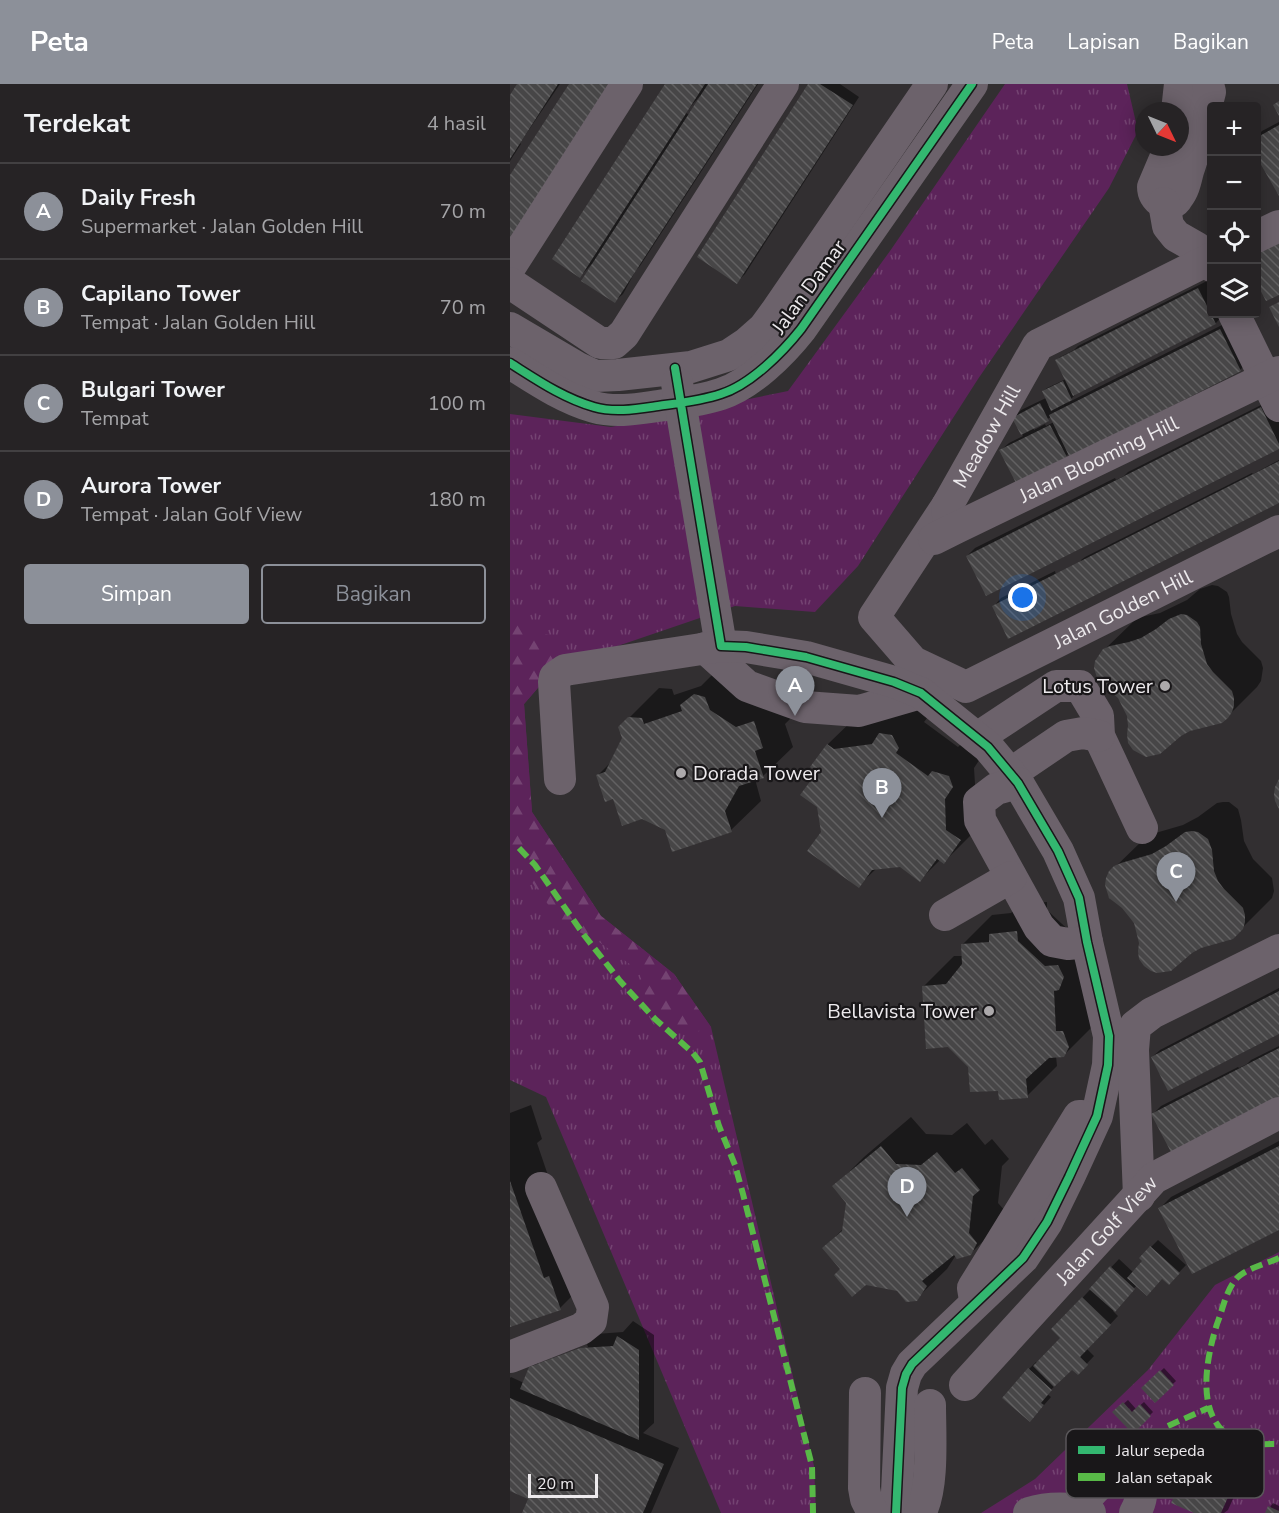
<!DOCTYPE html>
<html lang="id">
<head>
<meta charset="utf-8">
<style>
  :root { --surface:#262325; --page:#322f32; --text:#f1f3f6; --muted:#a4a4a7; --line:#424042; --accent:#8c9099 }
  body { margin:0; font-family:"Nunito Sans",sans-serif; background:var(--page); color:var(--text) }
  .controls { position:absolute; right:18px; top:18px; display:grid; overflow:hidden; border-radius:6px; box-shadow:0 3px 15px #0003 }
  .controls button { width:54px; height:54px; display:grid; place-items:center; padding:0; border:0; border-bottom:2px solid var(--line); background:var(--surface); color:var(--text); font:30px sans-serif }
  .compass { position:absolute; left:625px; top:18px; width:54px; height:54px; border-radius:50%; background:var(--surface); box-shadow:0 3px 15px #0003; rotate:133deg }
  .scale { position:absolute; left:18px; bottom:15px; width:70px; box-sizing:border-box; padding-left:6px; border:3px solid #edeaed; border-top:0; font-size:16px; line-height:21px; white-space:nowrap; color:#edeaed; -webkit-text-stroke:4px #191719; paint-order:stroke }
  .you { position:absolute; left:513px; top:514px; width:21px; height:21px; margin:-15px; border:4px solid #fff; border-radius:50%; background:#1a73e8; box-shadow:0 0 0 9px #1a73e833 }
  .badge { display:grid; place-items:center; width:39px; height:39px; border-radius:50%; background:var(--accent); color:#fff; font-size:20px; font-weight:700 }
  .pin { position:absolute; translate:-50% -50px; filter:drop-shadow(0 2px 3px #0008) }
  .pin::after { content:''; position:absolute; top:32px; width:21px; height:18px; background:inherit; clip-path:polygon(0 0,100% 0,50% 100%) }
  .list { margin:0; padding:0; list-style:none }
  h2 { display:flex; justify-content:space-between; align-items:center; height:78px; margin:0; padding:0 24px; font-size:26px }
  h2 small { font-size:20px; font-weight:400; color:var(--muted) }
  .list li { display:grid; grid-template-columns:39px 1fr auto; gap:18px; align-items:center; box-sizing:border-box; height:96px; padding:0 24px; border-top:2px solid var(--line) }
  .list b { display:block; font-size:22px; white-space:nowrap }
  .list p { margin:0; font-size:20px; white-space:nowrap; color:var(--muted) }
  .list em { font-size:20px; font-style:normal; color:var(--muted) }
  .actions { display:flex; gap:12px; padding:18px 24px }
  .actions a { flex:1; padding:14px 0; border:2px solid var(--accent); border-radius:6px; text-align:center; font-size:21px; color:var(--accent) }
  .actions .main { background:var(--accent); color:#fff }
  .icon { flex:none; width:33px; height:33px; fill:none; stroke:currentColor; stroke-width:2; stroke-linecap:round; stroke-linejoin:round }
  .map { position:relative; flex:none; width:769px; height:1429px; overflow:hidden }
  header { display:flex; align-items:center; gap:36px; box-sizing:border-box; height:84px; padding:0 30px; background:var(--accent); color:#fff }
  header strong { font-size:28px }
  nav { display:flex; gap:33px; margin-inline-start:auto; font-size:21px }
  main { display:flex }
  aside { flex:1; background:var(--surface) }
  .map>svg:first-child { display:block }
  .grass { fill:url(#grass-tufts) }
  .forest { fill:url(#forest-firs) }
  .shadow { fill:#0007; fill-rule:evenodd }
  .building { fill:url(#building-back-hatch) }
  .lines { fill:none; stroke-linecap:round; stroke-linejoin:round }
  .minor { stroke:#6c626b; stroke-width:32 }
  .quiet { stroke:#58b947; stroke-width:6; stroke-dasharray:12 6; stroke-linecap:butt }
  .cycleway-casing { stroke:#191719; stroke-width:11 }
  .cycleway { stroke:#33b770; stroke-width:8 }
  .poi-dot { fill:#aca9ab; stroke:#191719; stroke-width:2 }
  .labels { text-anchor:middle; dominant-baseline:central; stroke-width:4.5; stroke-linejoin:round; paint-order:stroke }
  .street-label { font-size:20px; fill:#edeaed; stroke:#191719 }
  .poi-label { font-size:20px; fill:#edeaed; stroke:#191719; text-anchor:end }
  .key { fill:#191719; stroke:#595659; stroke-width:1.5 }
  .key-label { font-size:16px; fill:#edeaed }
</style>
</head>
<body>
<header>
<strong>Peta</strong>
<nav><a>Peta</a><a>Lapisan</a><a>Bagikan</a></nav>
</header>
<main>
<aside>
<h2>Terdekat<small>4 hasil</small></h2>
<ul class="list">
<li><span class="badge">A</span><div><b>Daily Fresh</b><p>Supermarket · Jalan Golden Hill</p></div><em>70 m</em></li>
<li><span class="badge">B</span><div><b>Capilano Tower</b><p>Tempat · Jalan Golden Hill</p></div><em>70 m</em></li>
<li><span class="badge">C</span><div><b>Bulgari Tower</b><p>Tempat</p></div><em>100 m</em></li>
<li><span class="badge">D</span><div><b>Aurora Tower</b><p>Tempat · Jalan Golf View</p></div><em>180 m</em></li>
</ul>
<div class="actions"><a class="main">Simpan</a><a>Bagikan</a></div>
</aside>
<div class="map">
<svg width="769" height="1429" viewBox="0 0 769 1429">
  <defs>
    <pattern id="grass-tufts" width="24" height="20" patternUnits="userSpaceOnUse" patternTransform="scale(1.5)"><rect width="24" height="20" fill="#5c235a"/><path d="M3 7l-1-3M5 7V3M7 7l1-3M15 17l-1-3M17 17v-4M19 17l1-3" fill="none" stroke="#744372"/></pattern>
    <pattern id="forest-firs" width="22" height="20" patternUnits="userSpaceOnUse" patternTransform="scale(1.5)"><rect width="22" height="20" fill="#5c235a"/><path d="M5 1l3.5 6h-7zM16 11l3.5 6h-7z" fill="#744372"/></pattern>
    <pattern id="building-back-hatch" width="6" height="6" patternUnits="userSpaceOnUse" patternTransform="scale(1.5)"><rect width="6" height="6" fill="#474647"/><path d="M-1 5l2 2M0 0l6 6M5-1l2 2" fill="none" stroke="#626162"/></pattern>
  </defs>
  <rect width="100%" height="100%" fill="#322f31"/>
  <path class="grass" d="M 495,0 L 617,0 L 628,47 L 599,104 L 468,295 L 348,482 L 305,528 L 225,522 L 46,583 L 14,620 L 22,728 L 91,832 L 164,890 L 201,943 L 304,1382 L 306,1429 L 211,1429 L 36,1013 L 0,996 L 0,330 L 101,343 L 278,307 L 380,167 Z
    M 769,1168 L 769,1429 L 471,1429 L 525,1395 L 638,1286 L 705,1201 Z"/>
  <path class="forest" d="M 0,538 C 12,537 18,545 28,548 C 35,551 41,550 48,554 L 49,559 L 46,583 L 14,620 L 22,728 L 91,832 L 164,890 L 201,943 L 181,950 L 170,947 L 148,948 L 138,931 L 133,899 L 129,889 L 121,881 L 85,855 L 53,841 L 0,768 Z"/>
  <path class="shadow" d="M 9,0 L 50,0 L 10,59 L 11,60 L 0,77 L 0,15 Z
    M 157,0 L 248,0 L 130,182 L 126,186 L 113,210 L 105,217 L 82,180 L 70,192 ZM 190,12 L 191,13 L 180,31 L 176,29 L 181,22 Z
    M 300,0 L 330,0 L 349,13 L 235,190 L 227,198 Z
    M 769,38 L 769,109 L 746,69 L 746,53 L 752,47 Z
    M 697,197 L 702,207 L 702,230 L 713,230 L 713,231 L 706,239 L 564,309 L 565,311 L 557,319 L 718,238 L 738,278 L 730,286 L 559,369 L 556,372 L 491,366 L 499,359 L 513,352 L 503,334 L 511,326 L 536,314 L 533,307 L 537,304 L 556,295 L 547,276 L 550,273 L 564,266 L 568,262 ZM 541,333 L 544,338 L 536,342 L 535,340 L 524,346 L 523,343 Z
    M 759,317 L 769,337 L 769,363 L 457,472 L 465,464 L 605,394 L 606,396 L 614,392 L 618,388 Z
    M 769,376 L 769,418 L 484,522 L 491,514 L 545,487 L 546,491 L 572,478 L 571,476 L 575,473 L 742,389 L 743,390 Z
    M 702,501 L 708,502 L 717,508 L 719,513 L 721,530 L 727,550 L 732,558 L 751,577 L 753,584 L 751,597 L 747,603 L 717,633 L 679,646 L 618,631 L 594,566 L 625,536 L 631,533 L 650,529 L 677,516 L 690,505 Z
    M 202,591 L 282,633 L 275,640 L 283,663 L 253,692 L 245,695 L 251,717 L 221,746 L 156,745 L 104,713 L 88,691 L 102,677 L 114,654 L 110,643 L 149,604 L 162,605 L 164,611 L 191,602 Z
    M 400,620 L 418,633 L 414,638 L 448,663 L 453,658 L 472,672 L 464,684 L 466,716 L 464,748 L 434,778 L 431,775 L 410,796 L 390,781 L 367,784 L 348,802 L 313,749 L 309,687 L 302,683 L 318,660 L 348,631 Z
    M 713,718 L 719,718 L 728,725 L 731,736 L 734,757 L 743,775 L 762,794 L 764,807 L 762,814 L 722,854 L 690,862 L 631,859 L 625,838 L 600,788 L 636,753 L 642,750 L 673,741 L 688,733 L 707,719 Z
    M 537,818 L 537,826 L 566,853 L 583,942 L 553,972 L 546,972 L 547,982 L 517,1012 L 489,1005 L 460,982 L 414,902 L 444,872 L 453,872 L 452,861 L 482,831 L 501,829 L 510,820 Z
    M 769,904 L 769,948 L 642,973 L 650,966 Z
    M 769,962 L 769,1013 L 643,1030 L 651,1022 L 728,983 L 729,984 L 737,980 L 741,976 Z
    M 21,1021 L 32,1055 L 27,1059 L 63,1165 L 80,1194 L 50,1224 L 0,1242 L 0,1029 Z
    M 401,1033 L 416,1050 L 442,1051 L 457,1039 L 475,1061 L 482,1055 L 499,1075 L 492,1082 L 488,1119 L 496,1128 L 491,1140 L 460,1170 L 446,1171 L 437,1185 L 406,1215 L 388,1206 L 332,1185 L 314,1164 L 334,1144 L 338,1119 L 324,1103 L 354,1073 Z
    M 769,1057 L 769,1144 L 650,1124 L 661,1113 Z
    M 648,1156 L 676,1181 L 659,1199 L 652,1193 L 627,1201 L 603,1227 L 608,1232 L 577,1265 L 584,1272 L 568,1289 L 562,1284 L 537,1310 L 541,1313 L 528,1328 L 519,1285 L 526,1278 L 528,1279 L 553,1254 L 543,1245 L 609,1175 L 624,1189 L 634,1177 L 641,1163 Z
    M 123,1237 L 144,1251 L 144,1339 L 133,1349 L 169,1364 L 141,1429 L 14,1429 L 20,1416 L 0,1405 L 0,1294 L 1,1293 L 14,1299 L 20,1284 L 36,1268 L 86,1250 L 113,1248 ZM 77,1260 L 78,1263 L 29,1281 L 29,1278 Z
    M 654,1284 L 666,1297 L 645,1317 L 633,1304 Z
    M 618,1316 L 626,1325 L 634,1318 L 643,1328 L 623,1348 L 604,1328 Z
    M 699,1351 L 743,1370 L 718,1426 L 714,1429 L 687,1429 L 663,1418 L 688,1363 Z
    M 763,1419 L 769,1422 L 769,1429 L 756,1429 Z"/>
  <path class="building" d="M 7,0 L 48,0 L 0,75 L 0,11 Z
    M 59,0 L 100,0 L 0,155 L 0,91 Z
    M 155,0 L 195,0 L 70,194 L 42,175 Z
    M 198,0 L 247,0 L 105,219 L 71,197 Z
    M 298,0 L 310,0 L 343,21 L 227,200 L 187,173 Z
    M 769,17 L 769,32 L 763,21 Z
    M 769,41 L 769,112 L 746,72 L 746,54 Z
    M 769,159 L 769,211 L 756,217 L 746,198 L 746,170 Z
    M 688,204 L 706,240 L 563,312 L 545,276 Z
    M 769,218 L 769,243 L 759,223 Z
    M 710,245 L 731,287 L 560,374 L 539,331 Z
    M 553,297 L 562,316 L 541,327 L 532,307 Z
    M 530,319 L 539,337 L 511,351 L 502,334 Z
    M 751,323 L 769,360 L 769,365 L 476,512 L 456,472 Z
    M 540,341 L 557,373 L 506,399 L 489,366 Z
    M 769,377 L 769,419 L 498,555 L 482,522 Z
    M 671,530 L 677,531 L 687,538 L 690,543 L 691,560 L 697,580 L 703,588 L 722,607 L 724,614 L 724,622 L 722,628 L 718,634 L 712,639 L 680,647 L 671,652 L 650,670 L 636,673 L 623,666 L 618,659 L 617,650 L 618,642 L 617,632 L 608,614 L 588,597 L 584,584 L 585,577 L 593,565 L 600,562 L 619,558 L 631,554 L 646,545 L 659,535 Z
    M 184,610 L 195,613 L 200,626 L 226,643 L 244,637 L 253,664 L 245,667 L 254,694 L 229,702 L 215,727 L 222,748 L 162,768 L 155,746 L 132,735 L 112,742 L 103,715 L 95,718 L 86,691 L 95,688 L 112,654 L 108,643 L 118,633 L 132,634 L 134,640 L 172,627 L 170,621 Z
    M 369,649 L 382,651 L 389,664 L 386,669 L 418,692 L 422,687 L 439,692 L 443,703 L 435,715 L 436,746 L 451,756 L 434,780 L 427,775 L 410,798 L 390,783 L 362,786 L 349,804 L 297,767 L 311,748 L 307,723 L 290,711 L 307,688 L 300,683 L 317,660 L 324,665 L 362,660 Z
    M 769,695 L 769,725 L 765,717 L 764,710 L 765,703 Z
    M 682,747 L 688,748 L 698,755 L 702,766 L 704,787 L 708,797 L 714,805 L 733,824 L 735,831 L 735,838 L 733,845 L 723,855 L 691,864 L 682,869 L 661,887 L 647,889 L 641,887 L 634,882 L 629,875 L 628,867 L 629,859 L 624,839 L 612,824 L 599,814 L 595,801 L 596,794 L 599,787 L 604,782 L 611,779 L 642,770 L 656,762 L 675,748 Z
    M 507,847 L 508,857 L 535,882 L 548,881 L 554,893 L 549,906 L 544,907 L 546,947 L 553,947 L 559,963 L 554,973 L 539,974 L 516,995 L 518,1014 L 489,1016 L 488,1007 L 460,1008 L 458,983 L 438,963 L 416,965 L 412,902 L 436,900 L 452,880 L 451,860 L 479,858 L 479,850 Z
    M 769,907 L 769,950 L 658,1007 L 641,973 Z
    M 769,964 L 769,1015 L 662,1070 L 641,1030 Z
    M 371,1062 L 386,1080 L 411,1081 L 427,1068 L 445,1089 L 452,1084 L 470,1106 L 463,1112 L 459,1149 L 467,1159 L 461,1171 L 447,1175 L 444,1171 L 412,1197 L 417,1202 L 407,1217 L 396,1218 L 387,1207 L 356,1201 L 342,1213 L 324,1191 L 330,1185 L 312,1164 L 332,1147 L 336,1119 L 322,1102 Z
    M 769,1062 L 769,1146 L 682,1190 L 648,1124 Z
    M 0,1097 L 34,1194 L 39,1192 L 51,1226 L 0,1243 Z
    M 640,1162 L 670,1189 L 659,1201 L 652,1195 L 637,1212 L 617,1194 L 632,1177 L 629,1174 Z
    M 600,1182 L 625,1205 L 605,1228 L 579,1205 Z
    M 572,1213 L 601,1241 L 570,1273 L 578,1281 L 568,1291 L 562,1286 L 544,1303 L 523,1282 L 550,1254 L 541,1245 Z
    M 107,1252 L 129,1266 L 129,1356 L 10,1305 L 19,1283 L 70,1264 L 103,1262 Z
    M 518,1284 L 542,1306 L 531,1319 L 534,1321 L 520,1338 L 492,1314 Z
    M 650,1286 L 664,1301 L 645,1319 L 631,1304 Z
    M 0,1314 L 154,1380 L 133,1429 L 12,1429 L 18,1415 L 0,1407 Z
    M 613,1318 L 622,1328 L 630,1320 L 641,1332 L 623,1350 L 602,1328 Z
    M 686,1362 L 732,1382 L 711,1429 L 684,1429 L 661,1419 Z
    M 758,1422 L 769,1427 L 769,1429 L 755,1429 Z"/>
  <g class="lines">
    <g class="minor">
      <path d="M 667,27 L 670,0"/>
      <path d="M 660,63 L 643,103 C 643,109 646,115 652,118 C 658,122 665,119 668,113 C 674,106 676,95 678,87 C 687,61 693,35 700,8 L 698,0"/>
      <path d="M 654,119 L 658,142 L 666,152 L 687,164 L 698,176 L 702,182"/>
      <path d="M 746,153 L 769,142"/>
      <path d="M 0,183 L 117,0"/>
      <path d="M 0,199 L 90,259 L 104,259 L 114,250 L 273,0"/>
      <path d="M 724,230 L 769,322"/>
      <path d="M 0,244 L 68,284 L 85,292 L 108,291 L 181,283 L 219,271 L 237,259 L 254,244 L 265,229 L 422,0"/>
      <path d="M 0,279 C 27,296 53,314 84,323 C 105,329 127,325 148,322 C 169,319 190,317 211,310 C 240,301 272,269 291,245 L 462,0"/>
      <path d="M 167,299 L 211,562"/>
      <path id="s1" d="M 437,422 L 364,533 L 403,578 L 456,603 L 769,447"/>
      <path id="s2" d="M 442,442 L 439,440 L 437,422 L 528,261 L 702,174"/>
      <path id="s3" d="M 424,455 L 446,444 L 769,288"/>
      <path d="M 195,564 L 237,602 L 295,623 L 349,627 L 411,609"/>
      <path d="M 467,654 L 546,602 L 570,602 L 588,632 L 589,652 L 632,744"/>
      <path d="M 500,690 L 556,652 L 573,649 L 589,652"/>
      <path d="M 50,695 L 44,598 L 45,593 L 55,586 L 211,562 L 236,563 L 296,573 L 384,598 L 411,609 L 478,663 L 508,699 L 548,767 L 569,814 L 577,858 L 599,952 L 598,981 L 587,1032 L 559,1093 L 537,1138 L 513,1174 L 402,1280 L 396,1290 L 392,1304 L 386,1429"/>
      <path d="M 508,699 L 486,705 L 469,718 L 470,736 L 529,843 L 542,857 L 558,860 L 577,858"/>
      <path d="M 435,831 L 501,793"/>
      <path d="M 629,1112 L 623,966 L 625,942 L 642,929 L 769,866"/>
      <path d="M 464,1210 L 463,1204 L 569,1032 L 572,1032"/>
      <path d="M 0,1273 L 71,1245 L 81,1237 L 83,1223 L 31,1104"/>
      <path id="s4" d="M 455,1301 L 644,1094 L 769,1029"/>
      <path d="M 355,1309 L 354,1404 L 356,1415 L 363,1429"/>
      <path d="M 568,1425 C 578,1413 587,1398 603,1393 C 614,1389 631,1399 631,1411 C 631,1418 628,1423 625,1429"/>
      <path d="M 410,1429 C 424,1406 420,1349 420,1321"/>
      <path d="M 519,1429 C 538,1423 562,1423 580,1429"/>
    </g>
    <path class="quiet" d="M 9,764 L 25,781 L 74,851 L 110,897 L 145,935 L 183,969 L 190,978 L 209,1042 L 225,1081 L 233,1110 L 302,1382 L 303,1429
      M 769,1174 C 756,1180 737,1184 727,1194 C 716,1206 713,1225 707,1240 C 695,1278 683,1342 732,1358 C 744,1361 757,1360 769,1360
      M 658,1342 L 698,1324"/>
    <defs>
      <path id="cycleway" d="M 0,279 C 27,296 53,314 84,323 C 105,329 127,325 148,322 C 169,319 190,317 211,310 C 240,301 272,269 291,245 L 462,0
        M 165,284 L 211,562 L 236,563 L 296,573 L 384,598 L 411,609 L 478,663 L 508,699 L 548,767 L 569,814 L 577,858 L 599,952 L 598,981 L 587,1032 L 559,1093 L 537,1138 L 513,1174 L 402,1280 L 396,1290 L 392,1304 L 386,1429"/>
    </defs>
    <use href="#cycleway" class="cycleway-casing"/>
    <use href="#cycleway" class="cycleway"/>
  </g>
  <g class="poi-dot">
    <circle cx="655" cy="602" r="6"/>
    <circle cx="171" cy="689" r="6"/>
    <circle cx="479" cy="927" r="6"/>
  </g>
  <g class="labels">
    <g class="street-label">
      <text transform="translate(299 203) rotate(-54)">Jalan Damar</text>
      <text stroke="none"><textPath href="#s2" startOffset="102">Meadow Hill</textPath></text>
      <text stroke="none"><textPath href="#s3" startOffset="183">Jalan Blooming Hill</textPath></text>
      <text stroke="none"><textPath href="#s1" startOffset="426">Jalan Golden Hill</textPath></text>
      <text stroke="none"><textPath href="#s4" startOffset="210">Jalan Golf View</textPath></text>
    </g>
    <g class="poi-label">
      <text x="643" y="602">Lotus Tower</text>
      <text x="183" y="689" text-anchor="start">Dorada Tower</text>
      <text x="467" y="927">Bellavista Tower</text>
    </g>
  </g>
  <rect x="556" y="1345" width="198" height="69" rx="9" class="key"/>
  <rect x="568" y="1362" width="27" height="8" fill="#33b770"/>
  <rect x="568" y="1389" width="27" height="8" fill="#58b947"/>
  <g class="key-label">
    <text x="606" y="1372">Jalur sepeda</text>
    <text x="606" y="1399">Jalan setapak</text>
  </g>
</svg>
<div class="controls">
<button>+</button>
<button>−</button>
<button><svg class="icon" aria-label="locate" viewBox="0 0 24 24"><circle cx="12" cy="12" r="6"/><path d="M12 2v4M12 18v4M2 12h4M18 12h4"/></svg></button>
<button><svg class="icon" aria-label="layers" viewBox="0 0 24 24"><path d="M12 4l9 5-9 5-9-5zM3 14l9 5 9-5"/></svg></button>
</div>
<svg class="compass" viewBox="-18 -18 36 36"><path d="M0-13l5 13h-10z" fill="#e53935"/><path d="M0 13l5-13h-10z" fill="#a4a4a7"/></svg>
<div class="scale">20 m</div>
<div class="you"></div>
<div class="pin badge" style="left:285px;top:632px">A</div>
<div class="pin badge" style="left:372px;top:734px">B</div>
<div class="pin badge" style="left:666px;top:818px">C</div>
<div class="pin badge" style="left:397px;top:1133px">D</div>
</div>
</main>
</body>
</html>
